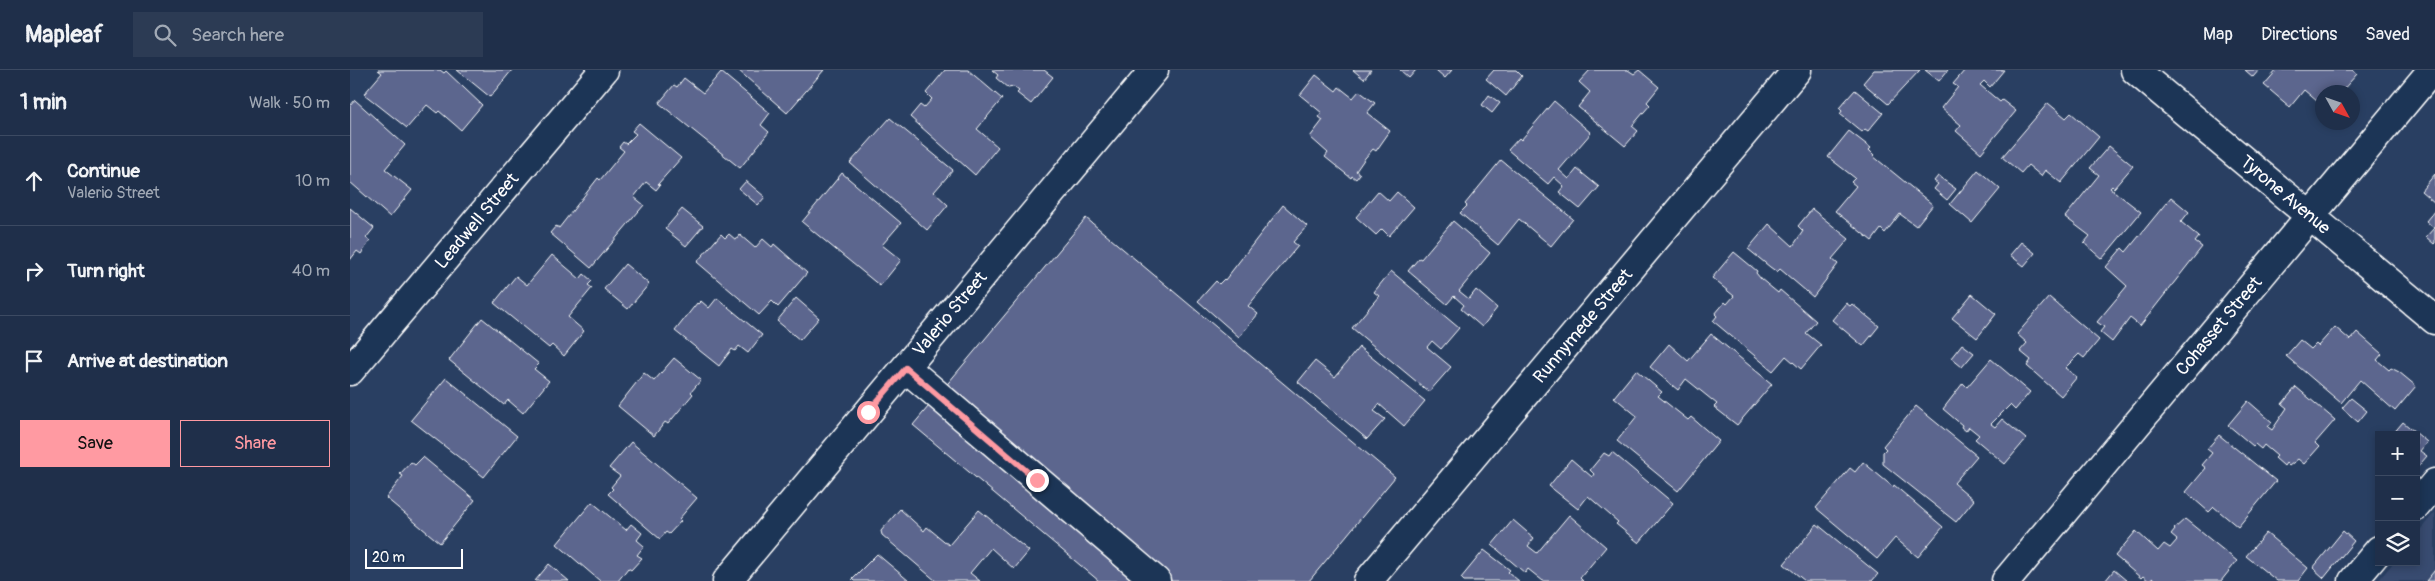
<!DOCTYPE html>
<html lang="en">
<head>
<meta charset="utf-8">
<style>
  :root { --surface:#1f2f4a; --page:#2c3b54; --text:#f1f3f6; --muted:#a1a9b5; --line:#3c4a62; --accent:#ff9aa2 }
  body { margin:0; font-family:Pangolin,sans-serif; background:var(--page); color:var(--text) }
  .controls { position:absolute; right:15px; bottom:15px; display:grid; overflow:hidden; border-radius:0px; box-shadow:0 2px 8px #0003 }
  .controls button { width:45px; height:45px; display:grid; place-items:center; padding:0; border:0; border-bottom:1px solid var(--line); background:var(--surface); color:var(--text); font:25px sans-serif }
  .compass { position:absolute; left:1965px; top:15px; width:45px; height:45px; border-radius:50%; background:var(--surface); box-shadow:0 2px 8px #0003; rotate:130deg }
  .scale { position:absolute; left:15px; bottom:12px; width:98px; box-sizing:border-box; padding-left:5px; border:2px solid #fff; border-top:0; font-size:14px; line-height:18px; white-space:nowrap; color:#fff; -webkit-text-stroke:4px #1d3557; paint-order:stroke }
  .stop { position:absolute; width:15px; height:15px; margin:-11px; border:4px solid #ff9aa2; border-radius:50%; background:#fff }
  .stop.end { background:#ff9aa2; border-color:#fff; box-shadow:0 1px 5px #0008 }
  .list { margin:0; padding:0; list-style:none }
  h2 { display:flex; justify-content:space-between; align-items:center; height:65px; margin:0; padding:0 20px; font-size:21px }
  h2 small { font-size:16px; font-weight:400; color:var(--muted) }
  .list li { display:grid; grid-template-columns:32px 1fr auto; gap:15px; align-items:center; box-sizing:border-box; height:90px; padding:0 20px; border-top:1px solid var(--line) }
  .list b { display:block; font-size:19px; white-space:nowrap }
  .list p { margin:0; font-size:16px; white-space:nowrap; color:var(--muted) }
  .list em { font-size:16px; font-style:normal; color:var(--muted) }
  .actions { display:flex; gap:10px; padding:15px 20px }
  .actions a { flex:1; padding:11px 0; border:1px solid var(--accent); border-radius:0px; text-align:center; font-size:18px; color:var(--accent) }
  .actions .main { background:var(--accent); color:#111 }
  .icon { flex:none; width:28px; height:28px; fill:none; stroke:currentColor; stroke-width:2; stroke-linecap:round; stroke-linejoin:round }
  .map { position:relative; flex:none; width:2085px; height:511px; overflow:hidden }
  header { display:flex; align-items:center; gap:30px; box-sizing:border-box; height:70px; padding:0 25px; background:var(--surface); border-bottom:1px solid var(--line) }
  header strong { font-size:24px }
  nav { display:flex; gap:28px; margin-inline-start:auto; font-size:18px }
  .search { width:350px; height:45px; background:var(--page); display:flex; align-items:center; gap:12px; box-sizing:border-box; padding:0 18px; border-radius:0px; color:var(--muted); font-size:19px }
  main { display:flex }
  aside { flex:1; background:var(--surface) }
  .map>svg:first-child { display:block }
  .built { fill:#384b6f }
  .building { fill:#5b668e; stroke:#fff }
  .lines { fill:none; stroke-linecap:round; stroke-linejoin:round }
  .minor-casing { stroke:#fff; stroke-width:31 }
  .minor { stroke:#1d3557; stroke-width:28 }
  .route { stroke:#ff9aa2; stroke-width:6 }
  .labels { text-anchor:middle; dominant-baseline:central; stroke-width:4; stroke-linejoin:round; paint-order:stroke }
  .street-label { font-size:18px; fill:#fff; stroke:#1d3557 }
</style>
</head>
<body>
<header>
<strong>Mapleaf</strong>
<div class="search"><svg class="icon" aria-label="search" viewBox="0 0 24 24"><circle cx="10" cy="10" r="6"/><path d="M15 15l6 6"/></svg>Search here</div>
<nav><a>Map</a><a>Directions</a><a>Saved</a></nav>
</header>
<main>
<aside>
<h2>1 min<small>Walk · 50 m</small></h2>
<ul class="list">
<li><svg class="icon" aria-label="ahead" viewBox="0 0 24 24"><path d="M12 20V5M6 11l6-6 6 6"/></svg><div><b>Continue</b><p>Valerio Street</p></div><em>10 m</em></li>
<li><svg class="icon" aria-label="right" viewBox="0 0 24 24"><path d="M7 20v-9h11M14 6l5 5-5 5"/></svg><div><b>Turn right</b></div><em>40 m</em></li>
<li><svg class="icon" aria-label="arrive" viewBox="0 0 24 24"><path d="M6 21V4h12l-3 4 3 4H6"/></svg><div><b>Arrive at destination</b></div></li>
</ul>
<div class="actions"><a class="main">Save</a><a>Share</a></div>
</aside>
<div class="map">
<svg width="2085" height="511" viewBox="0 0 2085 511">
  <rect width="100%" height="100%" fill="#293f62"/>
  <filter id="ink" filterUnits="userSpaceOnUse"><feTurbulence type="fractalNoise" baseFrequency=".02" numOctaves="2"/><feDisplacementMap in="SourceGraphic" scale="10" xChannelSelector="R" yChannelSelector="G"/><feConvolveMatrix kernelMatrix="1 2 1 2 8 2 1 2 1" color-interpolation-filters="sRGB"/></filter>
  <g filter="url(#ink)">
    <path class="built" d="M 2085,442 L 2085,511 L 2028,511 L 2044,492 L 2066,492 L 2066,465 Z"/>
    <path class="building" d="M 28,0 L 90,0 L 94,3 L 96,1 L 132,35 L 111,60 L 89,41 L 87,43 L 77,35 L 57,58 L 14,24 L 32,3 Z
      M 107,0 L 162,0 L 140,27 Z
      M 388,0 L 474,0 L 437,43 Z
      M 595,0 L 618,0 L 652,29 L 627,59 L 648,77 L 625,105 L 560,47 L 570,35 L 574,38 L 582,29 L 576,23 Z
      M 642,0 L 694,0 L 703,7 L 681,34 L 667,23 L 669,21 L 664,17 L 658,18 L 646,8 L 648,5 Z
      M 1003,0 L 1021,0 L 1014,9 Z
      M 1050,0 L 1066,0 L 1059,8 Z
      M 1086,0 L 1102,0 L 1095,8 Z
      M 1144,0 L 1166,0 L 1172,6 L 1156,26 L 1136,9 Z
      M 1240,0 L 1278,0 L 1284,4 L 1289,0 L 1309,17 L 1297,32 L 1300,35 L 1282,56 L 1288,61 L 1275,76 L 1228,37 L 1240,22 L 1229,12 Z
      M 1524,0 L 1570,0 L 1538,34 L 1513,13 Z
      M 1575,0 L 1598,0 L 1589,11 Z
      M 1615,0 L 1654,0 L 1640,17 L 1634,11 L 1630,15 L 1650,32 L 1652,30 L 1666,41 L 1631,83 L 1606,61 L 1611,55 L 1591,38 L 1608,17 L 1603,14 Z
      M 1895,0 L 1909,0 L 1903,7 Z
      M 1927,0 L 2002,0 L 2007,4 L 1991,22 L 1972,22 L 1972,27 L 1968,32 L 1954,20 L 1940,37 L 1914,15 Z
      M 371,2 L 420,43 L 411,55 L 419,62 L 390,98 L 309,33 L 324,15 L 327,17 L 334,8 L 353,23 Z
      M 966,5 L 986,21 L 989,17 L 1003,28 L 1009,21 L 1025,33 L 1017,43 L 1040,61 L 1026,81 L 1023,79 L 1015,88 L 1006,101 L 1010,104 L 1006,109 L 1002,106 L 1001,108 L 975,87 L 978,83 L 960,67 L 973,50 L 969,47 L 972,43 L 950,25 Z
      M 1505,20 L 1533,43 L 1518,61 L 1515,59 L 1512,62 L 1490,44 L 1492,41 L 1489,38 Z
      M 1139,25 L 1150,33 L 1142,43 L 1132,35 Z
      M 5,30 L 55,75 L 35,99 L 62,120 L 40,147 L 0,112 L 0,36 Z
      M 1204,31 L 1241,63 L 1209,100 L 1219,109 L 1227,99 L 1249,117 L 1230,139 L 1209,122 L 1214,116 L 1204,107 L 1198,114 L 1158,80 L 1169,68 L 1171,70 Z
      M 1698,33 L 1716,48 L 1721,43 L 1749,67 L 1711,113 L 1695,100 L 1691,106 L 1678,95 L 1671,103 L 1652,87 Z
      M 540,48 L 603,100 L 584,122 L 598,135 L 577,160 L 500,93 Z
      M 289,53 L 331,88 L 308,114 L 310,115 L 306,120 L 296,112 L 284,127 L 294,135 L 241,198 L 200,163 L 206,156 L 209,158 L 248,108 L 250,110 L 274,81 L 269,77 L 273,72 L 276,74 L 286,64 L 282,61 Z
      M 1499,61 L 1521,78 L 1519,80 L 1524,85 L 1523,86 L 1583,135 L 1566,156 L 1550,144 L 1535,163 L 1531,159 L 1522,171 L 1485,141 L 1506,116 L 1501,112 L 1505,108 L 1478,87 Z
      M 1759,76 L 1783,96 L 1764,118 L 1762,116 L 1760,118 L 1791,142 L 1752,189 L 1734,173 L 1740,166 L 1715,147 L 1749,105 L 1740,98 Z
      M 1151,90 L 1223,149 L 1201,176 L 1169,149 L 1148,175 L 1110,143 L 1117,136 L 1115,134 Z
      M 1628,100 L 1650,119 L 1622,153 L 1600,134 Z
      M 492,103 L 551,153 L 532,175 L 551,190 L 530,216 L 452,152 Z
      M 2085,104 L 2085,133 L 2071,121 Z
      M 1588,106 L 1606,119 L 1597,130 L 1584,119 L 1588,114 L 1584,111 Z
      M 396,111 L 415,127 L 408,135 L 389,119 Z
      M 1028,121 L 1039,131 L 1047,122 L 1064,137 L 1039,166 L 1032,159 L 1026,165 L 1006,147 Z
      M 1821,127 L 1839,142 L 1831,152 L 1849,167 L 1845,172 L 1852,177 L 1790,256 L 1780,248 L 1762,272 L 1750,262 L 1754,257 L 1747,252 L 1777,216 L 1756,197 L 1772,178 L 1776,182 Z
      M 933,135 L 957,156 L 943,172 L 948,176 L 898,236 L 908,244 L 889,267 L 848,231 L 866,211 L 869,214 L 874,209 L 875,210 Z
      M 0,138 L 24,158 L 16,168 L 20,171 L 11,184 L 7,181 L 0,190 Z
      M 332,139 L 353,156 L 336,176 L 315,159 Z
      M 1462,139 L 1499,169 L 1482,189 L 1488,194 L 1463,227 L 1430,199 L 1427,202 L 1420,197 L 1398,179 L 1419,154 L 1443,176 L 1453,161 L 1448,156 Z
      M 2085,140 L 2085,173 L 2084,174 L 2076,167 L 2084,158 L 2076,151 Z
      M 736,148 L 1045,407 L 959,511 L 749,511 L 563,355 Z
      M 1103,151 L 1140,183 L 1109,221 L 1119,229 L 1126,220 L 1147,238 L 1132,257 L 1111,239 L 1114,235 L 1104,226 L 1097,234 L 1058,201 L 1069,188 L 1071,189 Z
      M 371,164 L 375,168 L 379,164 L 386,170 L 390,165 L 405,178 L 413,169 L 422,177 L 424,174 L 457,203 L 428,237 L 422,231 L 409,245 L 347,192 Z
      M 1671,172 L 1685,183 L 1674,196 L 1660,185 Z
      M 1384,182 L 1407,201 L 1406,203 L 1411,209 L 1428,223 L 1430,220 L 1466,251 L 1456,263 L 1471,275 L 1451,299 L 1436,286 L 1423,301 L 1363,251 L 1367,246 L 1365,244 L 1375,232 L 1377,234 L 1384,226 L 1362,208 Z
      M 202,185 L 230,209 L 234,204 L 242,211 L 238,215 L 242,218 L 218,247 L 234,261 L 214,286 L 202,275 L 199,278 L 144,233 L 166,206 L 177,215 Z
      M 275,194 L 299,214 L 278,239 L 254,219 Z
      M 1041,201 L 1109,258 L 1091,279 L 1082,271 L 1077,277 L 1101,297 L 1079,322 L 1002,258 L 1029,226 L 1024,222 Z
      M 1622,224 L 1646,244 L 1627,268 L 1602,248 Z
      M 1699,227 L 1749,270 L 1734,288 L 1729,284 L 1715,298 L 1727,307 L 1711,326 L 1677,296 L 1681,290 L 1670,281 L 1677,273 L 1667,264 Z
      M 367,228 L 412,265 L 398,283 L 389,276 L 385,281 L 382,279 L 369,296 L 325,261 L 347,233 L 348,234 L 351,231 L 359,238 Z
      M 446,228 L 469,248 L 450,270 L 427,251 Z
      M 1496,233 L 1500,236 L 1502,234 L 1529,256 L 1513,276 L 1482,250 Z
      M 132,248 L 189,294 L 184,299 L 199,311 L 173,343 L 158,330 L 154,335 L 99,290 Z
      M 1985,257 L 2000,270 L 2007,262 L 2032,284 L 2027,290 L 2039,300 L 2041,298 L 2049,302 L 2066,316 L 2045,341 L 2010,310 L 1991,333 L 1936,286 L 1950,270 L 1961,279 L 1966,274 L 1968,276 Z
      M 1361,264 L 1422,314 L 1387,355 L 1364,337 L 1367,334 L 1336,309 L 1328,320 L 1300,297 L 1319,274 L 1338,291 Z
      M 1612,274 L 1624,283 L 1612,297 L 1601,288 Z
      M 1009,277 L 1075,331 L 1054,356 L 1029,334 L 1024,341 L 1035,349 L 1017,369 L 948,312 L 965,291 L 985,307 Z
      M 324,288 L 351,310 L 341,322 L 343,324 L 318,354 L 315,352 L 304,366 L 268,336 L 294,303 L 304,311 Z
      M 1641,289 L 1680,322 L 1665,340 L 1660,335 L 1641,354 L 1645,357 L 1652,349 L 1676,369 L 1655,394 L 1625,369 L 1629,365 L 1619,357 L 1616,361 L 1611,357 L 1612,355 L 1593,339 L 1613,313 L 1617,317 Z
      M 1286,300 L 1312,322 L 1308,326 L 1338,350 L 1341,347 L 1369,371 L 1328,421 L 1267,371 L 1287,346 L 1264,327 Z
      M 96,308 L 167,366 L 134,407 L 61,350 Z
      M 1946,317 L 1985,350 L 1965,373 L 1969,377 L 1954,394 L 1948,389 L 1939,396 L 1936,393 L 1934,396 L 1925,388 L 1927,386 L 1914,375 L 1911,379 L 1905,374 L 1903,376 L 1878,355 L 1898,331 L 1922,352 L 1918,357 L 1922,360 L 1937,338 L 1932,334 Z
      M 2001,328 L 2017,341 L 2008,352 L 1992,338 Z
      M 1566,336 L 1627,386 L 1604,413 L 1624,430 L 1606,452 L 1533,394 L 1533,382 L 1536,379 L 1533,376 Z
      M 2053,352 L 2077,372 L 2070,381 L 2077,386 L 2066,399 L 2066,365 L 2042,365 Z
      M 1869,365 L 1926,411 L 1888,457 L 1864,437 L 1859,442 L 1836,422 L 1856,398 L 1852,395 L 1862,383 L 1857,379 Z
      M 281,372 L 347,428 L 329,449 L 331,451 L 319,464 L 316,462 L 310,469 L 258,424 L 263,419 L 261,417 L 270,406 L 259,398 Z
      M 1262,382 L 1323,433 L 1289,473 L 1266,454 L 1268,452 L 1238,426 L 1228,439 L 1199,416 L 1221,389 L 1242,407 L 1244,404 L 1240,400 L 1254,383 L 1259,386 Z
      M 73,387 L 125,430 L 90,473 L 36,428 L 53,406 L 50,404 L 61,392 L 65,395 Z
      M 1513,392 L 1543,417 L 1544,415 L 1593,457 L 1568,487 L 1545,468 L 1527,489 L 1466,438 L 1500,398 L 1505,402 Z
      M 242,432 L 276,460 L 281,454 L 292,463 L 287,470 L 294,476 L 287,485 L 292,488 L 281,500 L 278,498 L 268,511 L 250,511 L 207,474 Z
      M 550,439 L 574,461 L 577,457 L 599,475 L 629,440 L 679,481 L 664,499 L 641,478 L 620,503 L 630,511 L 586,511 L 532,465 L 531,461 Z
      M 1219,445 L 1256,477 L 1230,508 L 1233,511 L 1193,511 L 1178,499 L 1175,503 L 1142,475 L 1163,450 L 1184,468 L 1178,476 L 1187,483 Z
      M 1835,449 L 1887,491 L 1871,511 L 1805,511 L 1803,508 L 1799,511 L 1793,506 L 1791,508 L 1765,486 L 1786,461 L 1808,481 L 1814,474 L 1820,478 L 1827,470 L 1821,465 L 1825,460 L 1824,459 Z
      M 1467,454 L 1528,504 L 1522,511 L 1455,511 L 1434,494 Z
      M 1993,461 L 2004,471 L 1974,508 L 1963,498 Z
      M 1916,463 L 1958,498 L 1948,511 L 1927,511 L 1896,486 Z
      M 1134,480 L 1160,500 L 1158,502 L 1169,511 L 1114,511 L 1111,508 Z
      M 527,484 L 559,511 L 504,511 L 502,509 Z
      M 199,494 L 219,511 L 185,511 Z
      M 1764,500 L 1777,511 L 1755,511 Z
      M 2085,500 L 2085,511 L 2076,511 Z"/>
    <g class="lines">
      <defs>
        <path id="minor" d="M 1785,0 L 2085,250
          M 556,298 L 806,511
          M 0,301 L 254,0
          M 2066,436 L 2085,413
          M 377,511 L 804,0
          M 1018,511 L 1447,0
          M 1656,511 L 2082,0
          M 2003,511 L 2029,480"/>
      </defs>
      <use href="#minor" class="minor-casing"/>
      <use href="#minor" class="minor"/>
    </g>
  </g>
  <g class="lines" filter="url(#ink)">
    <path class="route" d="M 518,342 L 556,298 L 687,410"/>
  </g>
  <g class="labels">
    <g class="street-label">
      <text transform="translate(1935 125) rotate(40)">Tyrone Avenue</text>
      <text transform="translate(127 151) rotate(-50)">Leadwell Street</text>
      <text transform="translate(600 244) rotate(-50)">Valerio Street</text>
      <text transform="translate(1233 256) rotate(-50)">Runnymede Street</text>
      <text transform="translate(1869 256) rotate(-50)">Cohasset Street</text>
    </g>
  </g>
</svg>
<div class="controls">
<button>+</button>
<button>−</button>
<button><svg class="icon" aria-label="layers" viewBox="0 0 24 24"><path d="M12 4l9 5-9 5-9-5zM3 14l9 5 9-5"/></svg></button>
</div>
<svg class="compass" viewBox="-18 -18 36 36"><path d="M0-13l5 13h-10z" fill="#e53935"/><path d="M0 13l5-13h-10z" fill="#a1a9b5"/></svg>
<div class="scale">20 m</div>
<div class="stop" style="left:518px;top:342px"></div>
<div class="stop end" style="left:687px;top:410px"></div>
</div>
</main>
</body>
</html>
